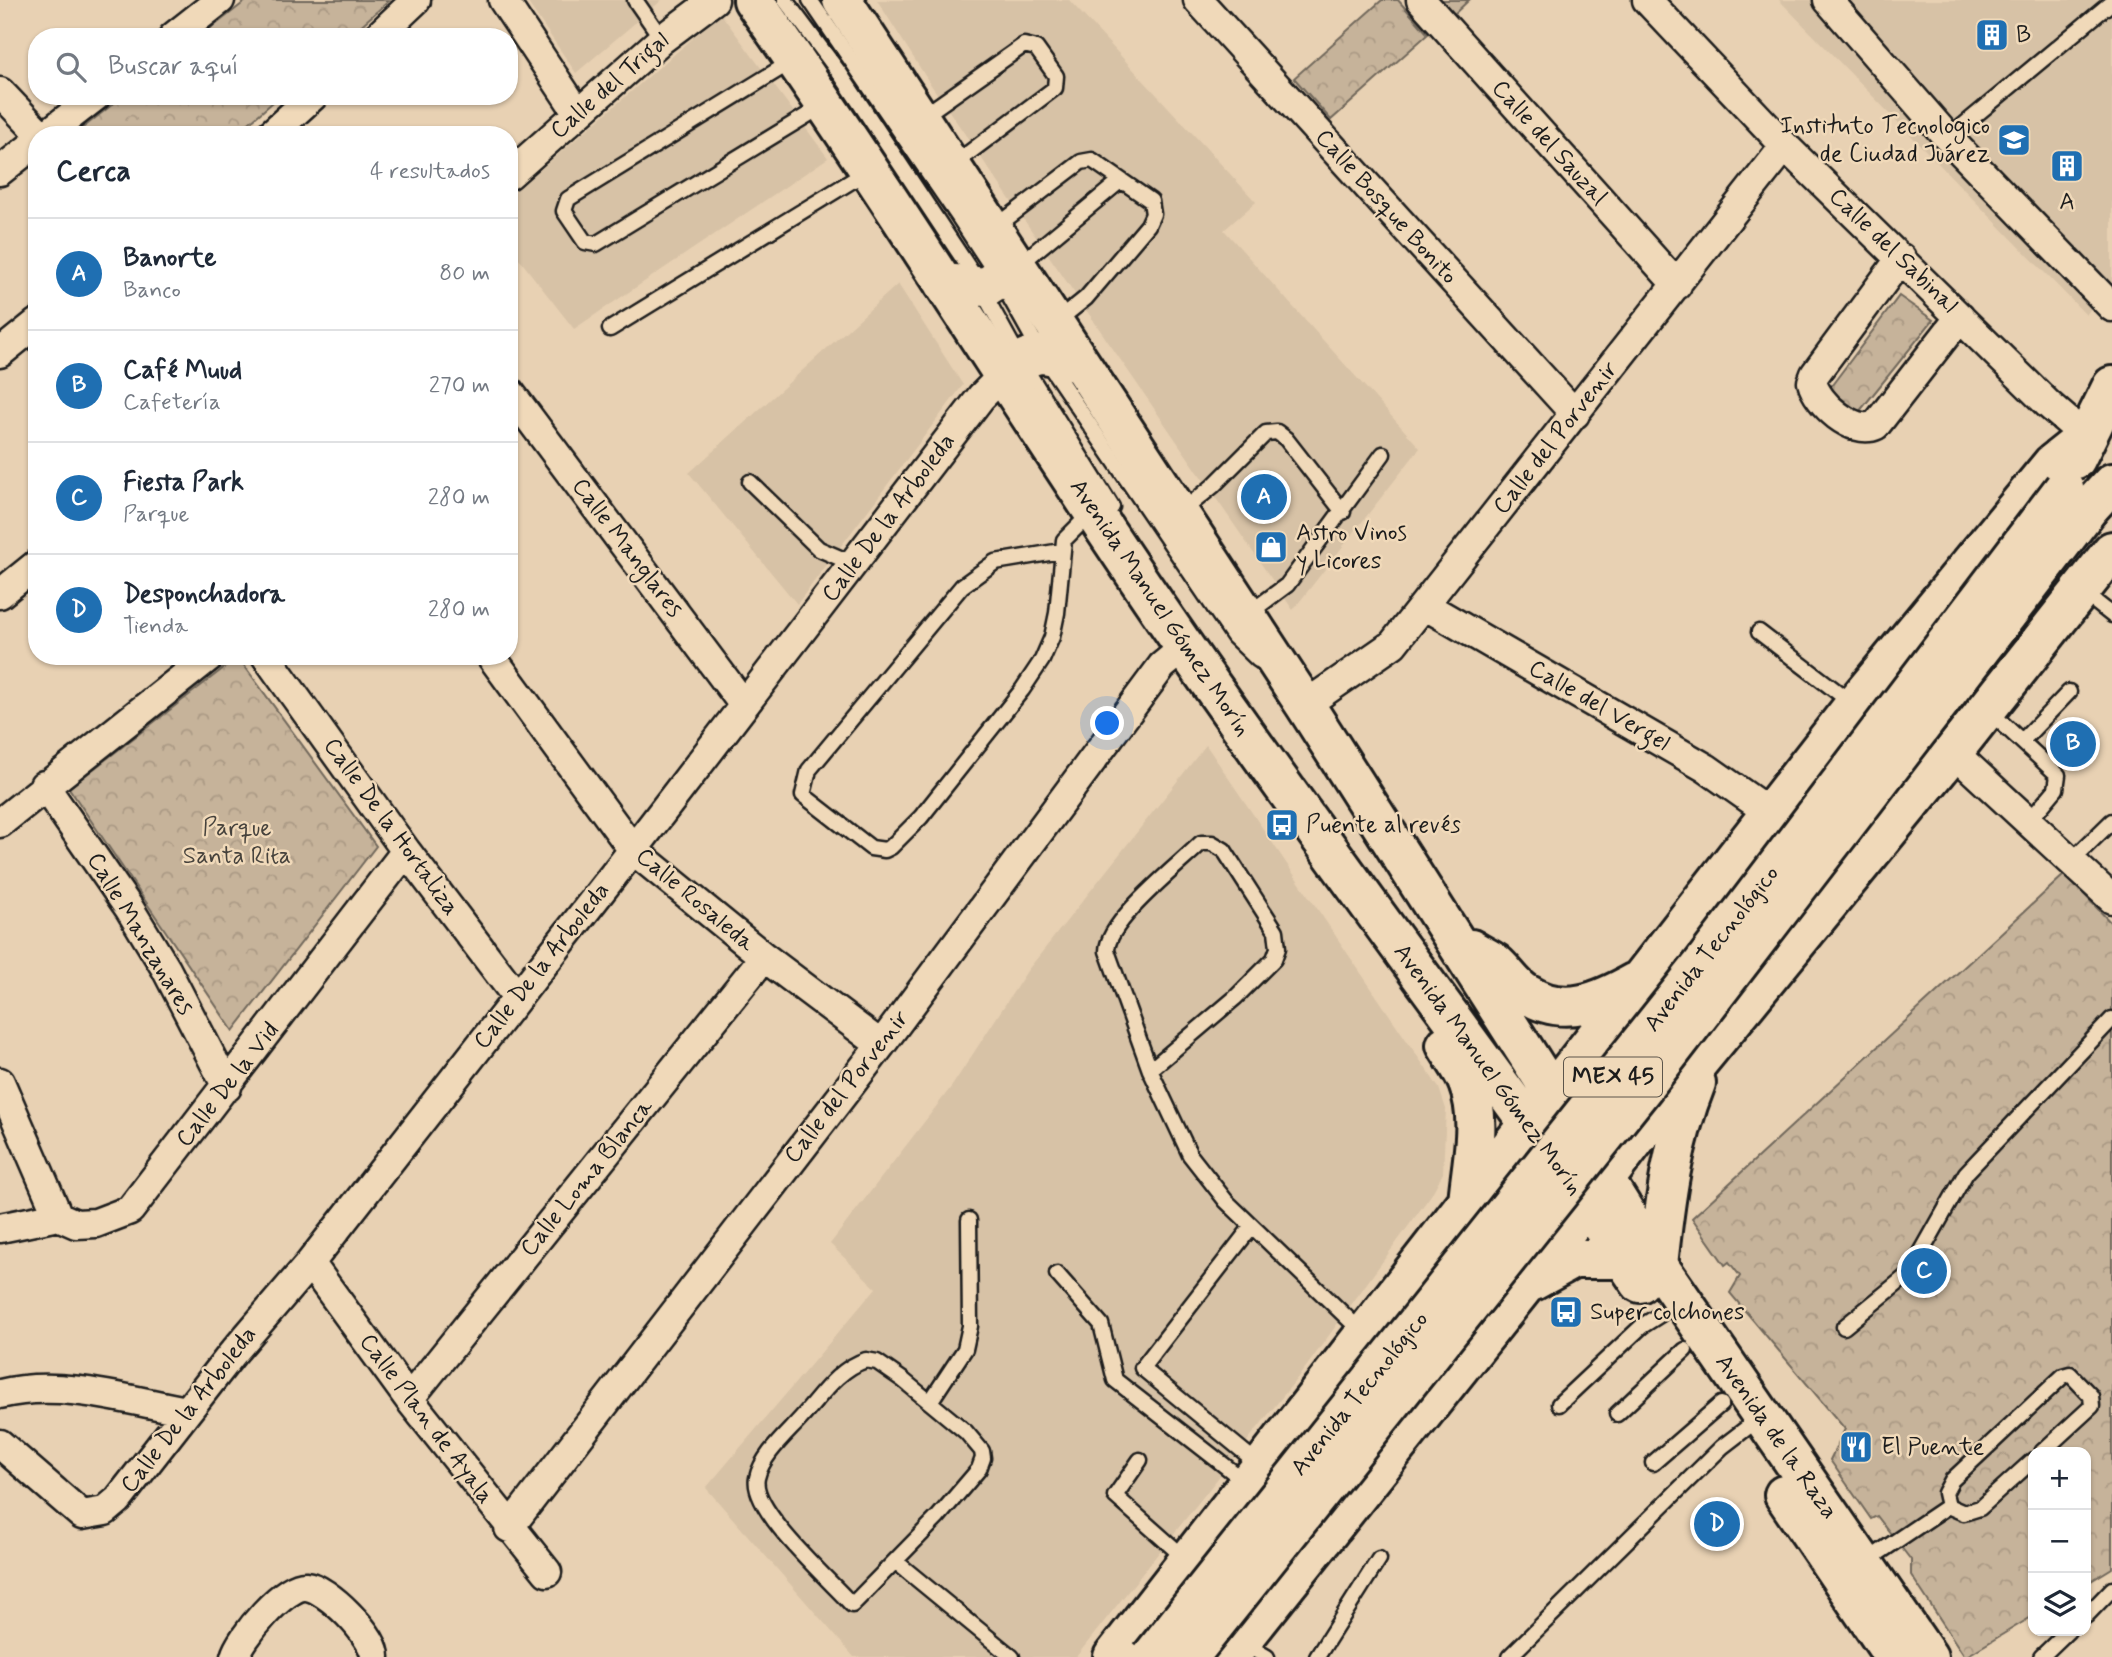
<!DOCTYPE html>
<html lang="es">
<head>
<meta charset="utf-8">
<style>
  :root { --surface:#fff; --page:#f2f2f3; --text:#1f2937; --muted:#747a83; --line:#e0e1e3; --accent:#1f6fb2 }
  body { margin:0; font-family:Mynerve,sans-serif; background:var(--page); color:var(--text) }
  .controls { position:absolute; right:21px; bottom:21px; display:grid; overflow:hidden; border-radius:14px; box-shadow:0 2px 5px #0004 }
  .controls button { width:63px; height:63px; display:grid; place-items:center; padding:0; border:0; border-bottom:2px solid var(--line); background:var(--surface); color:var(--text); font:35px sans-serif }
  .you { position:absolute; left:1108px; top:724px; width:24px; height:24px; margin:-18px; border:5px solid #fff; border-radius:50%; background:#1a73e8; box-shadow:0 0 0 10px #1a73e833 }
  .badge { display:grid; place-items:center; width:46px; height:46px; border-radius:50%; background:var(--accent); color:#fff; font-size:23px; font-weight:700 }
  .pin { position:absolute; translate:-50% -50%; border:4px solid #fff; box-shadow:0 2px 7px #0006 }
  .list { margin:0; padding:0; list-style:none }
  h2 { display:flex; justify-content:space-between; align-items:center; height:91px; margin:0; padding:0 28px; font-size:30px }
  h2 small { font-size:23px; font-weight:400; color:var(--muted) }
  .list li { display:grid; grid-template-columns:46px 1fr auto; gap:21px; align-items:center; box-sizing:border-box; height:112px; padding:0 28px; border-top:2px solid var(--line) }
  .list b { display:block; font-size:26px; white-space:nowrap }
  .list p { margin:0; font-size:23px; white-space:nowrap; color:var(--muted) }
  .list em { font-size:23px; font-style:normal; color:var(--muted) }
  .icon { flex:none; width:38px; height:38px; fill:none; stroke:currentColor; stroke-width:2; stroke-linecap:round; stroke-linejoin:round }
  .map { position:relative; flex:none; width:2112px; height:1657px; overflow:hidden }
  .search { position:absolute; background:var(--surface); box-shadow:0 2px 5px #0004; left:28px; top:28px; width:490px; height:77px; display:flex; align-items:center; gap:18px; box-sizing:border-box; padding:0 24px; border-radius:28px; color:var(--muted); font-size:26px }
  .panel { position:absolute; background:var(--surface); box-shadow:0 2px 5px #0004; left:28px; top:126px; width:490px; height:539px; border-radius:28px }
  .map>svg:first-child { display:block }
  .built { fill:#d7c2a6 }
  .forest { fill:url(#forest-crowns); stroke:#71685b; stroke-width:2 }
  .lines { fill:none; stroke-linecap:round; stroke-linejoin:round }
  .service-casing { stroke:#1c1c1c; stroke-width:19 }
  .minor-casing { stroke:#1c1c1c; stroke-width:33 }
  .secondary-casing { stroke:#1c1c1c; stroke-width:44 }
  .primary-casing { stroke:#1c1c1c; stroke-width:44 }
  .service { stroke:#f0d9b9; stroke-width:14 }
  .minor { stroke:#f0d9b9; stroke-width:28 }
  .secondary { stroke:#f0d9b9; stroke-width:38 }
  .primary { stroke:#f0d9b9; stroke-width:38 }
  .primary-bridge-casing { stroke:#1c1c1c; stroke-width:44; stroke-linecap:butt }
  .primary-bridge { stroke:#f0d9b9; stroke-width:38 }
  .labels { text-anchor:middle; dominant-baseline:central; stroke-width:5; stroke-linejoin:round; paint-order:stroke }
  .shield { fill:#f0d9b9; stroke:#5c554b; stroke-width:2 }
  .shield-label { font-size:23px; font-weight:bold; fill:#1c1c1c }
  .poi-label { font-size:24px; fill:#1c1c1c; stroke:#f0d9b9; text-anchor:start }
  .street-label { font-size:24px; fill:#1c1c1c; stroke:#f0d9b9 }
  .park-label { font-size:24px; fill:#46423c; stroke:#f0d9b9 }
</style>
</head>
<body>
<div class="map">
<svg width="2112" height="1657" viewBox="0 0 2112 1657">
  <defs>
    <pattern id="forest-crowns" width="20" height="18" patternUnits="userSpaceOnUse" patternTransform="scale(1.75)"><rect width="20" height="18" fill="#c6b39a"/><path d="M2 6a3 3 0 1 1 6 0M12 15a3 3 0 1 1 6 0" fill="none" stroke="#aa9984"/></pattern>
  </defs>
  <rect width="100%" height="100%" fill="#e8d1b3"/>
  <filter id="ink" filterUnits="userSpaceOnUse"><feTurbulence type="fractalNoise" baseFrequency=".0143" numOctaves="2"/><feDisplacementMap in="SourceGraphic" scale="14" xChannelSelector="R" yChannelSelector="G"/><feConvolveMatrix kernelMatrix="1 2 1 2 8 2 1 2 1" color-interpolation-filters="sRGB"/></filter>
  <g filter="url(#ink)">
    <path class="built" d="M 526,0 L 662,0 L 576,73 Z
      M 877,0 L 1069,0 L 1256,202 L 1224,230 L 1420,448 L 1293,610 L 929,82 Z
      M 1779,0 L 2112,0 L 2112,281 L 2086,315 Z
      M 721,14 L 828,158 L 574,329 L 509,246 L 509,197 Z
      M 898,284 L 963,385 L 797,604 L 689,473 Z
      M 1206,745 L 1439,1088 L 1446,1109 L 1443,1173 L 1431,1195 L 1306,1367 L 1076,1657 L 854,1657 L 706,1488 L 876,1288 L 830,1244 L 952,1086 L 1027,971 Z"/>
    <path class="forest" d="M 247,0 L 390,0 L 348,37 L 200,37 Z
      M 1382,0 L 1398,0 L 1428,34 L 1331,120 L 1294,78 Z
      M 1436,0 L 1469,0 L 1451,17 Z
      M 123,96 L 280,96 L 235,135 L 74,135 Z
      M 1899,296 L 1933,320 L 1859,412 L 1829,389 Z
      M 238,657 L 376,846 L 233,1031 L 69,788 Z
      M 2065,874 L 2112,924 L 2112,1568 L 2086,1584 L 2086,1452 L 2033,1452 L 2033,1616 L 1965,1657 L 1911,1575 L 1911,1560 L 1877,1516 L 1871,1519 L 1830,1460 L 1845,1429 L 1730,1293 L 1740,1276 L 1729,1262 L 1725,1265 L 1692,1218 Z"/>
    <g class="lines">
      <defs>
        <path id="service" d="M 635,0 L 662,39
          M 785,0 L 841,75 L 973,274 L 1021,361 L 1112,507
          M 810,0 L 958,216 L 1000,280 L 1041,353 L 1234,637 L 1258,660
          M 794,60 L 568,199 L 564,211 L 585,242 L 596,244 L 824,105
          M 922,117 L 1024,45 L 1036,48 L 1056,76 L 1055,88 L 954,164
          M 1948,138 L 2112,2
          M 993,229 L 1081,162 L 1092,160 L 1151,201 L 1153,214 L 1148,225 L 1086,298 L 1055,323
          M 1019,265 L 1120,181
          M 610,329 L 868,171
          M 750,482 L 819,549 L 854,564
          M 1180,513 L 1213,486 L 1266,433 L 1277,432 L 1286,439 L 1343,512
          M 1061,551 L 995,562 L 962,586 L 809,770 L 803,795 L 871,848 L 885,850 L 891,847 L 921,817 L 1022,690 L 1042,660 L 1052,637 L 1057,613 L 1064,540 L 1092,512
          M 2083,592 L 2112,615
          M 1248,614 L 1287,585 L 1383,454
          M 1759,632 L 1853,704
          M 1989,711 L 2058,775 L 2056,789 L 2030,820
          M 2023,740 L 2069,692
          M 2071,861 L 2112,821
          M 1150,1070 L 1235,998 L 1274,959 L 1278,948 L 1276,931 L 1224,850 L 1212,843 L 1201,843 C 1179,865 1107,921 1107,951 L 1150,1070 L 1190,1155 L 1226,1201 L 1363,1333
          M 1252,1226 L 1142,1368 L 1261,1466
          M 1057,1274 L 1101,1324 L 1115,1380 L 1247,1483
          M 1844,1327 L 1909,1274 L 1966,1173 L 2112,1019
          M 866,1360 L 877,1362 L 903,1380 L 966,1432 L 982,1451 L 983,1458 L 979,1469 L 938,1517 L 852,1605 C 830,1580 750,1510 757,1478 C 762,1455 787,1434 802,1417 C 821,1396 838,1369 866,1360 Z
          M 930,1402 L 965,1349 L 970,1326 L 969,1220
          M 1559,1404 L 1642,1326 L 1661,1314
          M 1617,1414 L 1685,1350
          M 1140,1460 L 1115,1496 L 1187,1560
          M 2033,1460 L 1980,1508 L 1964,1513 L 1948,1506 L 1945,1493 L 1952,1480 L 2063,1376 L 2070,1374 L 2091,1396 L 2092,1406 L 2042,1452
          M 1653,1463 L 1721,1404
          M 895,1561 L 1012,1657
          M 1865,1562 L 1948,1506
          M 2086,1616 L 2112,1589
          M 1241,1642 L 1267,1657
          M 1317,1657 L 1379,1559
          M 1509,1657 L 1722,1447 L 1761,1417
          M 2041,1657 L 2068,1631"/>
        <path id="minor" d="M 503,0 L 578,113
          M 1198,0 L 1575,414
          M 1421,0 L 1677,285
          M 1647,0 L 1785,146 L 2048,404 L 2086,437
          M 1828,0 L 1948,138 L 2112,307
          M 173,37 L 220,0
          M 377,37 L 416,0
          M 0,92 L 41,135
          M 46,135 L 96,96
          M 270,135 L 313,96
          M 0,171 L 37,142
          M 509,175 L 662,39 L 714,0
          M 1901,258 L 1815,374 L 1812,382 C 1817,403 1853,436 1876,425 L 1960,317
          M 0,353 L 37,323
          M 509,391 L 744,705
          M 0,594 L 37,564
          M 1424,605 L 1706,768 L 1770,813
          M 266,656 L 406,851 L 517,997
          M 491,656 L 633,850 L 764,957 L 881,1045
          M 1305,705 L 1393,644 L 1785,146
          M 1953,752 L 2112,899
          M 44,785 L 129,908 L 166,969 L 227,1087
          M 0,823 L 210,656
          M 0,1082 L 58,1216
          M 0,1228 L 58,1216 L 76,1224 L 96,1223 L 130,1210 L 406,851
          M 310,1263 L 409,1399 L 547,1572
          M 0,1394 C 61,1379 127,1400 187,1411
          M 409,1399 L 764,957
          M 0,1444 L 82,1515 L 105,1511 L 118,1500 L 232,1354 L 310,1263 L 633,850 L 981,397 L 1003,375
          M 509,1528 L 881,1045 L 1162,666 L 1185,647
          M 235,1657 C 240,1638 285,1584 306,1586 C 326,1587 375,1636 375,1657"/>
        <path id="secondary" d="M 1605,1180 L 1658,1265 L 1928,1657
          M 1586,1203 L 1640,1283
          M 1784,1495 L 1894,1657"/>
        <path id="primary" d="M 753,0 C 903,212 1037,435 1186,649 C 1316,836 1453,1018 1586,1203
          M 842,0 L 1305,705 L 1566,1115
          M 943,283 L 986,287 L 1016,267
          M 1003,375 C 1035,349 1041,350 1079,364
          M 2076,459 L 2112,386
          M 2089,508 L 2112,483
          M 1471,949 C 1479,954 1488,958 1495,963 C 1506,972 1514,987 1527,994 C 1564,1018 1601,1001 1635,982
          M 1446,1045 C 1453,1057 1463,1070 1468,1083 C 1483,1121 1471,1163 1468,1202
          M 1658,1265 C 1665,1200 1672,1143 1696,1083
          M 1533,1281 L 1573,1259 L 1623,1259
          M 1113,1657 L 1854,705 L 2052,464 L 2086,437
          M 1229,1657 L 1523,1288 L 1638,1136 L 1953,752 L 2112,551"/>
      </defs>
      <use href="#service" class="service-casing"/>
      <use href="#minor" class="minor-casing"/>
      <use href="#secondary" class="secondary-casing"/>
      <use href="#primary" class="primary-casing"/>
      <use href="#service" class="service"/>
      <use href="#minor" class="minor"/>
      <use href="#secondary" class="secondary"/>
      <use href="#primary" class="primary"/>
      <defs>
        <path id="primary-bridge" d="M 1151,1657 L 1701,966 L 2064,488
          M 1189,1657 L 1647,1083 L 2089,508"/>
      </defs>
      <use href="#primary-bridge" class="primary-bridge-casing"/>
      <use href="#primary-bridge" class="primary-bridge"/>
    </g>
  </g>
  <defs>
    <symbol id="building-square" viewBox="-11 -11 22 22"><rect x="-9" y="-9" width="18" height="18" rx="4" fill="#1f6fb2" stroke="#f0d9b9"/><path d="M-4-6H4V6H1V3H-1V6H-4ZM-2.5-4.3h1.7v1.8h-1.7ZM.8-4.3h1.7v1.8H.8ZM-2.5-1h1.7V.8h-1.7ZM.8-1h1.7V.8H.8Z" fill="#fff"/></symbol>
    <symbol id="university-square" viewBox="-11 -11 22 22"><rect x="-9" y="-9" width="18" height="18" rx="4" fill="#1f6fb2" stroke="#f0d9b9"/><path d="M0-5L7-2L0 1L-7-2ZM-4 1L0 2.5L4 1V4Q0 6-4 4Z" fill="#fff"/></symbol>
    <symbol id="shop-square" viewBox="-11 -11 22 22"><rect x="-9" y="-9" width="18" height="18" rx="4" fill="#1f6fb2" stroke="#f0d9b9"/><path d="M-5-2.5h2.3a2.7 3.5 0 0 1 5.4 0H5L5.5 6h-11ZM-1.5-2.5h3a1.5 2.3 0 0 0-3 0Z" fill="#fff"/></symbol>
    <symbol id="bus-square" viewBox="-11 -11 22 22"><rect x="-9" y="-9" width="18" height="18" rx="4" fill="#1f6fb2" stroke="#f0d9b9"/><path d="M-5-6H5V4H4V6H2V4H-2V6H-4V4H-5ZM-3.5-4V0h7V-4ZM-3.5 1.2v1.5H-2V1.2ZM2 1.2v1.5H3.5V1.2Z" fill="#fff"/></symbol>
    <symbol id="restaurant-square" viewBox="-11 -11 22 22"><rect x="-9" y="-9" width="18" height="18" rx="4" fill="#1f6fb2" stroke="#f0d9b9"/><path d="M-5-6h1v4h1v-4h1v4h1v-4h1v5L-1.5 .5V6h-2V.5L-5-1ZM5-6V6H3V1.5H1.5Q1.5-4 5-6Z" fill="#fff"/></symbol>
  </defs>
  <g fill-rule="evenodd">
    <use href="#building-square" x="1973" y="16" width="38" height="38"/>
    <use href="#university-square" x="1995" y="121" width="38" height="38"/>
    <use href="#building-square" x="2048" y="147" width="38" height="38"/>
    <use href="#shop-square" x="1252" y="528" width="38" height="38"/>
    <use href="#bus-square" x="1263" y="806" width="38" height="38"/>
    <use href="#bus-square" x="1547" y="1293" width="38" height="38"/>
    <use href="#restaurant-square" x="1837" y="1428" width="38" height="38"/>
  </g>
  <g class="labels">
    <rect class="shield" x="1564" y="1057.5" width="98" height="39" rx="5"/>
    <g class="shield-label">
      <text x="1613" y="1077">MEX 45</text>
    </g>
    <g class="poi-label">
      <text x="2016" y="35">B</text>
      <text x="1990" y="126" text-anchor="end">Instituto Tecnologico<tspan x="1990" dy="28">de Ciudad Juárez</tspan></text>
      <text x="2067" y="202" text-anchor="middle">A</text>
      <text x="1296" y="533">Astro Vinos<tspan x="1296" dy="28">y Licores</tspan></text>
      <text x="1306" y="825">Puente al revés</text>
      <text x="1590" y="1312">Super colchones</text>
      <text x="1881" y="1447">El Puente</text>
    </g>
    <g class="street-label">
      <text transform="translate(610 86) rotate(-41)">Calle del Trigal</text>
      <text transform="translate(1549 143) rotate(48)">Calle del Sauzal</text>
      <text transform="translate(1386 207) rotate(48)">Calle Bosque Bonito</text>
      <text transform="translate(1893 251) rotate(44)">Calle del Sabinal</text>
      <text transform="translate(1556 438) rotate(-52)">Calle del Porvenir</text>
      <text transform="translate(889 518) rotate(-53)">Calle De la Arboleda</text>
      <text transform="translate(627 548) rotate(53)">Calle Manglares</text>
      <text transform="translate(1160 608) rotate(56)">Avenida Manuel Gómez Morín</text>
      <text transform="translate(1599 706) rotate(30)">Calle del Vergel</text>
      <text transform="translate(391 827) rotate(54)">Calle De la Hortaliza</text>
      <text transform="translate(695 900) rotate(40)">Calle Rosaleda</text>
      <text transform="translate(140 934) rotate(59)">Calle Manzanares</text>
      <text transform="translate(1712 949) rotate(-52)">Avenida Tecnológico</text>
      <text transform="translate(542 966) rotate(-52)">Calle De la Arboleda</text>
      <text transform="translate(1488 1070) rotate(54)">Avenida Manuel Gómez Morín</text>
      <text transform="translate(228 1085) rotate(-52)">Calle De la Vid</text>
      <text transform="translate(847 1087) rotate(-52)">Calle del Porvenir</text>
      <text transform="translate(587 1178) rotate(-51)">Calle Loma Blanca</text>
      <text transform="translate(1360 1394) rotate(-51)">Avenida Tecnológico</text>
      <text transform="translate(189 1410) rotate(-52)">Calle De la Arboleda</text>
      <text transform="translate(426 1419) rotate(53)">Calle Plan de Ayala</text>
      <text transform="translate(1776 1437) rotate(55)">Avenida de la Raza</text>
    </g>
    <g class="park-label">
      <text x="237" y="828">Parque<tspan x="237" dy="28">Santa Rita</tspan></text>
    </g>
  </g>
</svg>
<div class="controls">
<button>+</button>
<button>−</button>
<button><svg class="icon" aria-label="layers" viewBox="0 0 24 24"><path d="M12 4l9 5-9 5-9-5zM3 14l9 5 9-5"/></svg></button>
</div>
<div class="you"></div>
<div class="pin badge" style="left:1264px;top:497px">A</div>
<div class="pin badge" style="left:2073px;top:744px">B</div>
<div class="pin badge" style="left:1924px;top:1271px">C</div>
<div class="pin badge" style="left:1717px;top:1524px">D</div>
<div class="search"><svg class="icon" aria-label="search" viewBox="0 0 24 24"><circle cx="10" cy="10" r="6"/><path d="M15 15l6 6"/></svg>Buscar aquí</div>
<section class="panel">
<h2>Cerca<small>4 resultados</small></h2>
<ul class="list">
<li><span class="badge">A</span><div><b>Banorte</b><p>Banco</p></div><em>80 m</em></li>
<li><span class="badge">B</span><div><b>Café Muud</b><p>Cafetería</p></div><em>270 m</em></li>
<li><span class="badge">C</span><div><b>Fiesta Park</b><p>Parque</p></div><em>280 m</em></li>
<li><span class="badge">D</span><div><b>Desponchadora</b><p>Tienda</p></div><em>280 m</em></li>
</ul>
</section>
</div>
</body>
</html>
